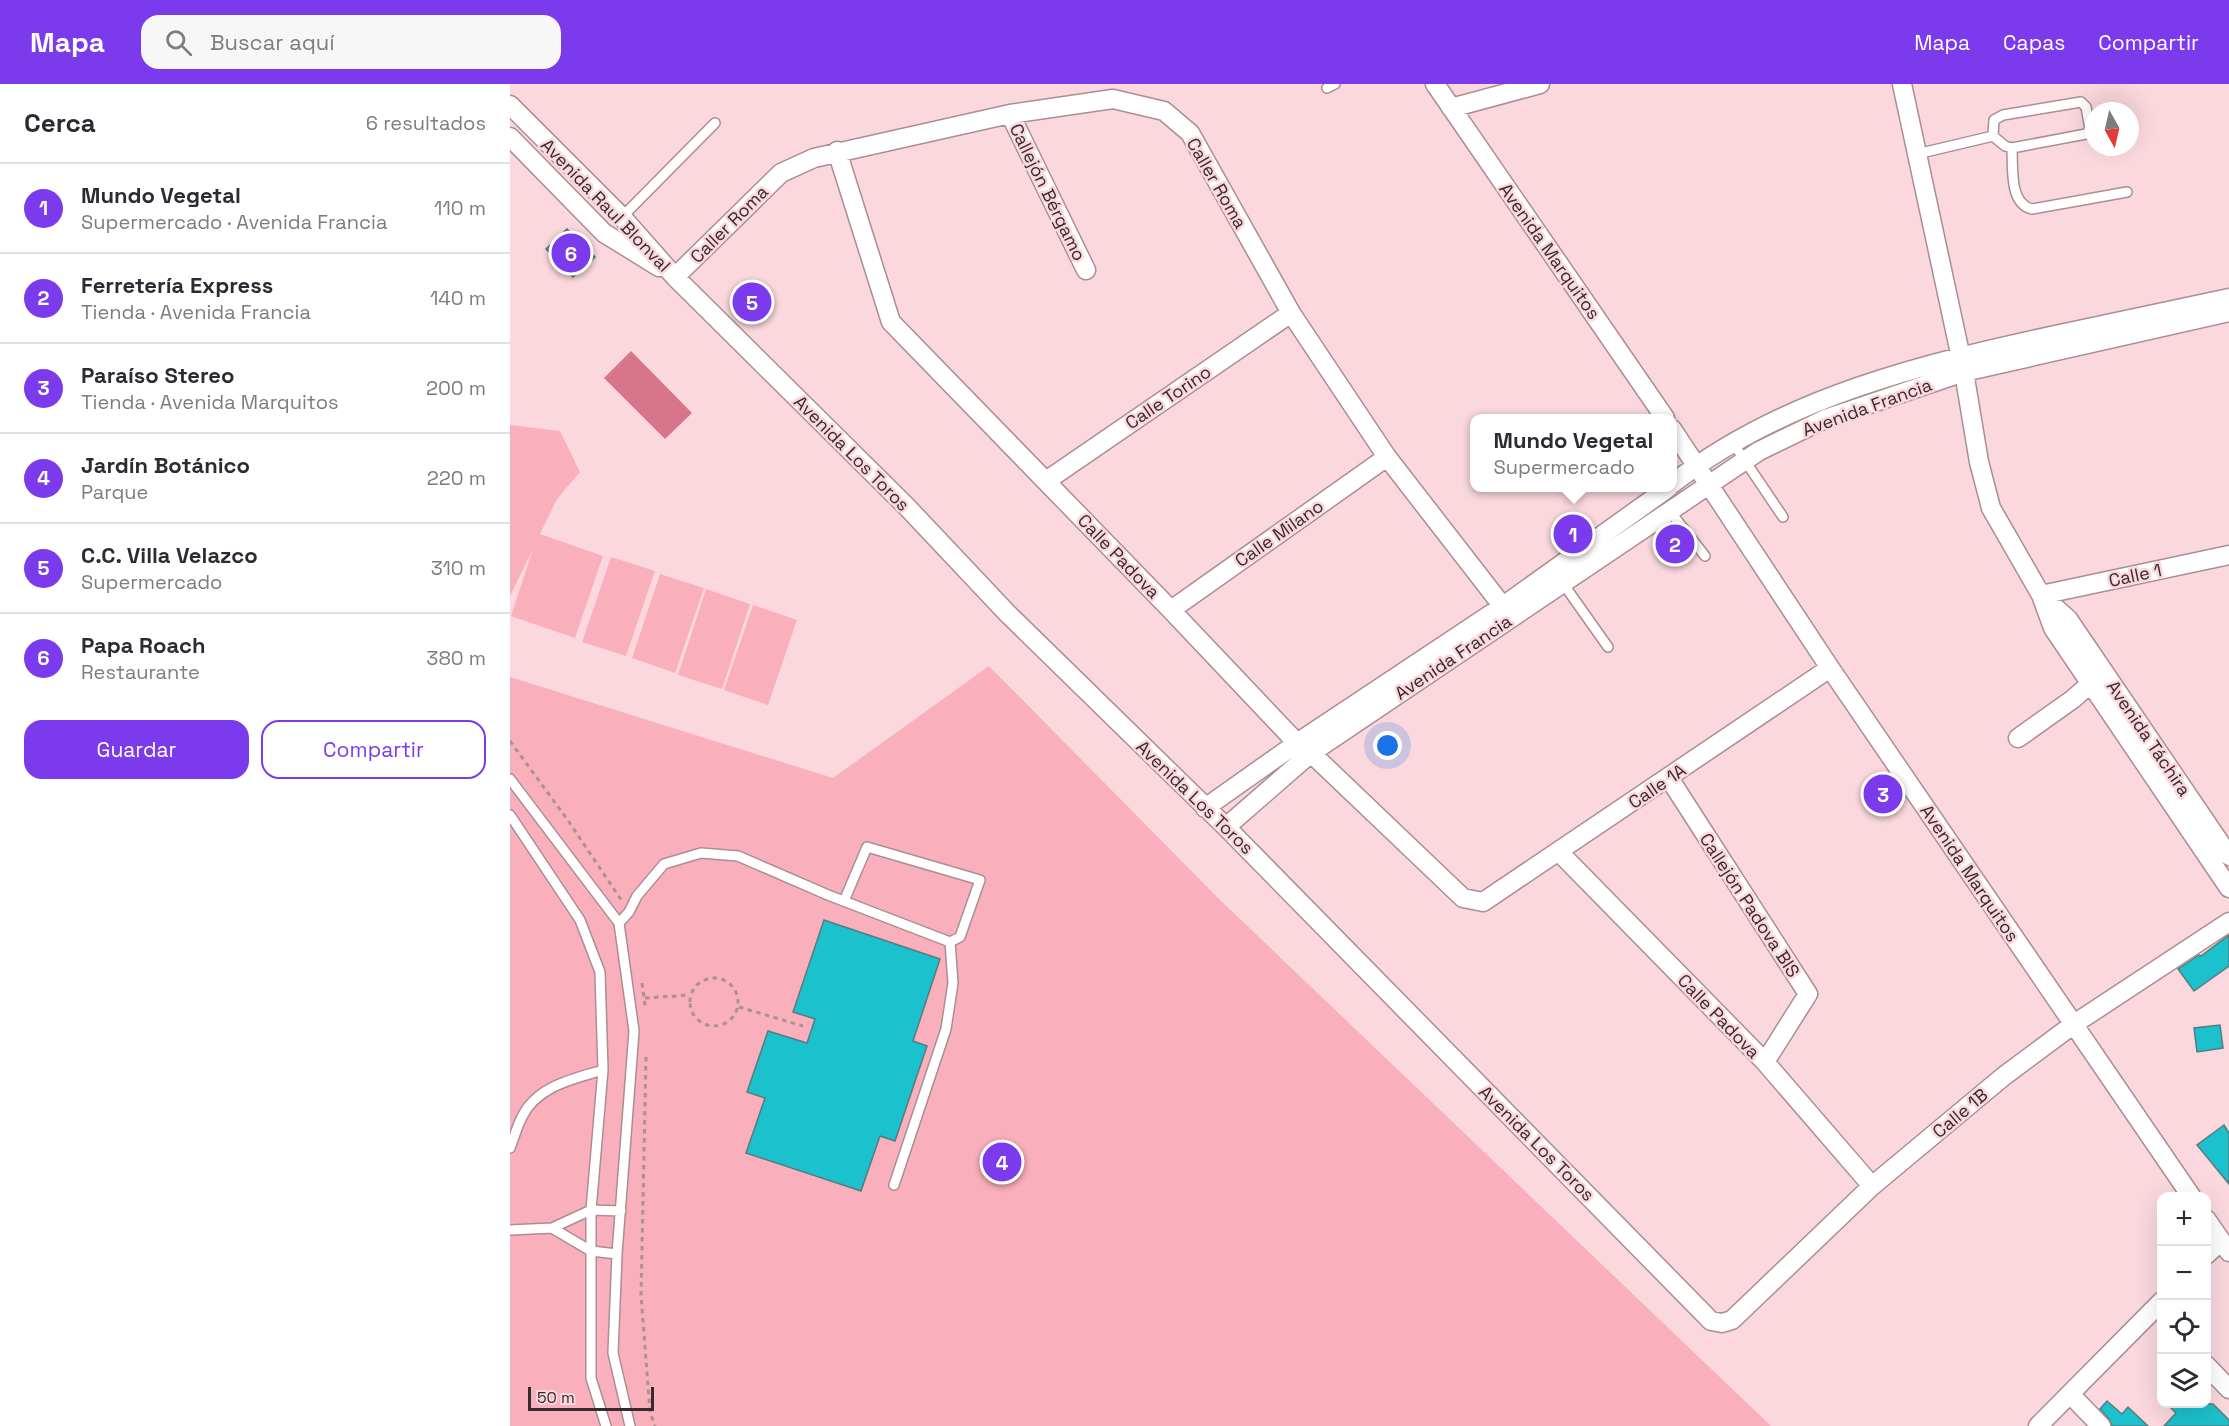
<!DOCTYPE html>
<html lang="es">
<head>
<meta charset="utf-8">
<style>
  :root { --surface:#fff; --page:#f7f7f7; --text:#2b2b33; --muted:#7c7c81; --line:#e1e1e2; --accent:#7c3aed }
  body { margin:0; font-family:"Space Grotesk",sans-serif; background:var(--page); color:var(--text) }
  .controls { position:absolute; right:18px; bottom:18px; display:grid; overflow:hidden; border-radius:12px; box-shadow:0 6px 24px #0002 }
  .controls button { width:54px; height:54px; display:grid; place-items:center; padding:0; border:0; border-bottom:2px solid var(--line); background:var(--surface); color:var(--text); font:30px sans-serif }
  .compass { position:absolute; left:1575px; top:18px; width:54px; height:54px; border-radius:50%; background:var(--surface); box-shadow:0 6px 24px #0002; rotate:172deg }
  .scale { position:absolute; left:18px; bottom:15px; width:126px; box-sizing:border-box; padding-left:6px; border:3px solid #372a2c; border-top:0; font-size:16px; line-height:21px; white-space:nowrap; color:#372a2c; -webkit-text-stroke:4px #fad8dd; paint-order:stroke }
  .you { position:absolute; left:878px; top:662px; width:21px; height:21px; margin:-15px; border:4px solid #fff; border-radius:50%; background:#1a73e8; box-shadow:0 0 0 9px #1a73e833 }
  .badge { display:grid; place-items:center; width:39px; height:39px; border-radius:50%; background:var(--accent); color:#fff; font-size:20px; font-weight:700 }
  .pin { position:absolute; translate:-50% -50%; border:3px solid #fff; box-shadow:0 2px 6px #0006 }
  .popup { position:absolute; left:960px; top:330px; width:207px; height:78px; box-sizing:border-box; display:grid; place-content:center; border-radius:12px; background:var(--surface); filter:drop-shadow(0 2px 4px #0005); font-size:20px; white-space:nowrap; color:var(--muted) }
  .popup b { font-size:22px; color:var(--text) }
  .popup::after { content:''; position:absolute; left:50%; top:100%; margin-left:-12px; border:12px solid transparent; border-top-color:var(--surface) }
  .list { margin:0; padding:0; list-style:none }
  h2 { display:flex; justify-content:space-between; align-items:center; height:78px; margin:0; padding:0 24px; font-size:26px }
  h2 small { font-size:20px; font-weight:400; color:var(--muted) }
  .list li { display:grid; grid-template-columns:39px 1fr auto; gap:18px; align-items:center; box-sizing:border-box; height:90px; padding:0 24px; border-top:2px solid var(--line) }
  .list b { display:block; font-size:22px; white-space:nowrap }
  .list p { margin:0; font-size:20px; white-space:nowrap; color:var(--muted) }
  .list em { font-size:20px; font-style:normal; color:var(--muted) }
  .actions { display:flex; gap:12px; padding:18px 24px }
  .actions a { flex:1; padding:14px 0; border:2px solid var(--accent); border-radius:18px; text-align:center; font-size:21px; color:var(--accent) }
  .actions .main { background:var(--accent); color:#fff }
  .icon { flex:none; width:33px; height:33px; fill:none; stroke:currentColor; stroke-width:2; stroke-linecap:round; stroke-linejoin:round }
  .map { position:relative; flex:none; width:1719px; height:1342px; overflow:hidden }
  header { display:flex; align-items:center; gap:36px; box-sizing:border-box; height:84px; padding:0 30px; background:var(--accent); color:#fff }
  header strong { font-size:28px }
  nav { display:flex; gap:33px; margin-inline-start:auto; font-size:21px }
  .search { width:420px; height:54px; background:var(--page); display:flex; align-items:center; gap:15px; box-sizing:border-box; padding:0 21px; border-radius:18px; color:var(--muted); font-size:22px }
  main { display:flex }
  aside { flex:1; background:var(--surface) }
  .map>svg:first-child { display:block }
  .green { fill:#fab0bc }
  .water { fill:#d7768a }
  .building { fill:#1bc1cc; stroke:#597b7d; stroke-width:1.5 }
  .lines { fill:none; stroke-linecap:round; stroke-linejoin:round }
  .service-casing { stroke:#ac8d91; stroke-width:12 }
  .minor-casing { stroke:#ac8d91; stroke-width:21 }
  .path { stroke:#aa9194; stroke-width:3; stroke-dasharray:4.5 4.5; stroke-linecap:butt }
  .service { stroke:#fff; stroke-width:9 }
  .minor { stroke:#fff; stroke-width:18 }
  .labels { text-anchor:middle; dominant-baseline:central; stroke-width:5; stroke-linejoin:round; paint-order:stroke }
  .street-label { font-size:18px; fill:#372a2c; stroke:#fad8dd }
</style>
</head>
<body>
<header>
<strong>Mapa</strong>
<div class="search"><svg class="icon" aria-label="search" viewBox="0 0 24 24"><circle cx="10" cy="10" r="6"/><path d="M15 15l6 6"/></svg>Buscar aquí</div>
<nav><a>Mapa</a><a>Capas</a><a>Compartir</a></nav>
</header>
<main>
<aside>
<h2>Cerca<small>6 resultados</small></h2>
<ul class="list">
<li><span class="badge">1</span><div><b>Mundo Vegetal</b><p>Supermercado · Avenida Francia</p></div><em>110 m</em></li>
<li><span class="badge">2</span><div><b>Ferretería Express</b><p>Tienda · Avenida Francia</p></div><em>140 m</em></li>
<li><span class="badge">3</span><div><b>Paraíso Stereo</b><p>Tienda · Avenida Marquitos</p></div><em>200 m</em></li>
<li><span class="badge">4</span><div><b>Jardín Botánico</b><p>Parque</p></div><em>220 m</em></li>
<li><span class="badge">5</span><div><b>C.C. Villa Velazco</b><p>Supermercado</p></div><em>310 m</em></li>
<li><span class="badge">6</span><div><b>Papa Roach</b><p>Restaurante</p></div><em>380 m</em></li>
</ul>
<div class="actions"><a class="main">Guardar</a><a>Compartir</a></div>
</aside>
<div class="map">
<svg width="1719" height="1342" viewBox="0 0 1719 1342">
  <rect width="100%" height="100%" fill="#fad8dd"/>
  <path class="green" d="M 0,341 L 50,347 L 70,388 L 47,415 L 30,450 L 93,472 L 65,554 L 1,532 L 23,465 L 0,512 Z
    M 101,473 L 145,487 L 116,572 L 72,558 Z
    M 150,490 L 194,504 L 165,589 L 122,574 Z
    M 196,505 L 240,520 L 212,605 L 168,591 Z
    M 243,521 L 287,536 L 258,621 L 214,606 Z
    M 479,582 L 708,814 L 1261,1342 L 0,1342 L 0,593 L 323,694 Z"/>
  <path class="water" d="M 121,267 L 182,329 L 155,355 L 94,294 Z"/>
  <path class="building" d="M 57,145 L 85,173 L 63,193 L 36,165 Z
    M 314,836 L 430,875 L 403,957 L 417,962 L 385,1057 L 370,1052 L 351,1107 L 236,1069 L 255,1014 L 237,1008 L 258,947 L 297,959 L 305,935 L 283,928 Z
    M 1719,851 L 1719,882 L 1684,907 L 1668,885 L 1689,871 L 1691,872 Z
    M 1710,941 L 1713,964 L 1687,968 L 1684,944 Z
    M 1714,1041 L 1719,1049 L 1719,1100 L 1687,1061 Z
    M 1597,1317 L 1612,1330 L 1618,1323 L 1638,1342 L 1602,1342 L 1599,1335 L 1590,1325 Z
    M 1657,1320 L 1703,1320 L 1719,1336 L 1719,1342 L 1654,1342 L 1666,1329 Z"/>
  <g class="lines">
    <defs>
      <path id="service" d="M 817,4 L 825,0
        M 1571,18 L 1576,23 L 1580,45 L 1576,50 L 1502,64 L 1495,62 L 1483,52 L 1484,36 L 1493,31 Z
        M 1502,64 C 1503,83 1499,120 1522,125 L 1617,108
        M 1407,70 L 1483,52
        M 112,133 L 205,39
        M 1223,359 L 1273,433
        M 1159,426 L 1195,472
        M 1052,498 L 1098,563
        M 0,695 L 109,839 L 124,947 L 107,1170 L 103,1269 L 120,1342
        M 0,731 L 70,836 L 90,888 L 93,986 L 81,1126 L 81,1294 L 96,1342
        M 334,817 L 357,763 L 470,796 L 450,853 L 440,858
        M 109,839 L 119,828 L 127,812 L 154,780 L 191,769 L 228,772 L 318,811 L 440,858 L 443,899 L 436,945 L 384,1101
        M 0,1064 C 4,1054 7,1042 12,1033 C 27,1002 63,995 93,986
        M 42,1144 L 81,1167 L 107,1170
        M 0,1146 L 42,1144 L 81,1126 L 111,1127"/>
      <path id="minor" d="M 925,0 L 1155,334
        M 1392,0 L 1454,288 L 1469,378 L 1481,424 L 1531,511 L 1719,471
        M 0,21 L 112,133 L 165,193 L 398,424 L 497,529 L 716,743 L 1201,1237 L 1212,1239 L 1222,1236 L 1362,1102 L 1494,992 L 1564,940 L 1719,838
        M 941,24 L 1030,0
        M 500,30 L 576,186
        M 0,53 L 94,149 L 149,183
        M 327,67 L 381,238 L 661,526 L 787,659 L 801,669 L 953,814 L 973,818 L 1320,584
        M 165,193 L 271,89 L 304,74 L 500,30 L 603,15 L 654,27 L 680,49 L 781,229 L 877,373 L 1001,533
        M 1162,345 L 1320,584 L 1681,1112
        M 536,397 L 781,229
        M 1162,400 C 1273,313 1415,279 1550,250 C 1606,238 1663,226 1719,214
        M 661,526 L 877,373
        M 1508,654 L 1563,615 L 1580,600
        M 1159,694 L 1298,910 L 1255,978
        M 695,724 L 787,659 L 993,522 L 1158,404
        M 716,743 L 801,669 L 1249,367 L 1315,335 L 1454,288 L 1719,228
        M 1049,768 L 1255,978 L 1362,1102
        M 1719,772 L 1558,535 L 1531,511 L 1543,544 L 1719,804
        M 1696,1135 L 1719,1168
        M 1696,1171 L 1711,1157
        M 1696,1281 L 1719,1305
        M 1561,1311 L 1591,1342
        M 1528,1342 L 1652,1217"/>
    </defs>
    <use href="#service" class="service-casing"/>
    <use href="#minor" class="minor-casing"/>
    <path class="path" d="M 0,657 L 57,735 L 112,817
      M180 918a24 24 0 1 1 48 0a24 24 0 1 1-48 0Z
      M 132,899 L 135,922
      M 135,914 L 180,911
      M 229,923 L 293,942
      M 136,973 L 131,1211 L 140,1328 L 145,1342"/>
    <use href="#service" class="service"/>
    <use href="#minor" class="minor"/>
  </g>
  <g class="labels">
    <g class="street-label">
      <text transform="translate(707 99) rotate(60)">Caller Roma</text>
      <text transform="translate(538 108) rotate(64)">Callejón Bérgamo</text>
      <text transform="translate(96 121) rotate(46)">Avenida Raul Blonval</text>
      <text transform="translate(219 140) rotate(-45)">Caller Roma</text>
      <text transform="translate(1040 167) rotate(55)">Avenida Marquitos</text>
      <text transform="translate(658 313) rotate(-34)">Calle Torino</text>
      <text transform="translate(1357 323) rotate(-20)">Avenida Francia</text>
      <text transform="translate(342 369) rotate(45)">Avenida Los Toros</text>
      <text transform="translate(769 449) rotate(-35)">Calle Milano</text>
      <text transform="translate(609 472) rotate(46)">Calle Padova</text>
      <text transform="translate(1625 491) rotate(-12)">Calle 1</text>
      <text transform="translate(943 573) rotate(-34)">Avenida Francia</text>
      <text transform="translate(1639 654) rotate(56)">Avenida Táchira</text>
      <text transform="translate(1147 702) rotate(-34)">Calle 1A</text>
      <text transform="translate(685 713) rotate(44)">Avenida Los Toros</text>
      <text transform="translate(1460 789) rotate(56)">Avenida Marquitos</text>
      <text transform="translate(1240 821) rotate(57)">Callejón Padova BIS</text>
      <text transform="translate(1209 932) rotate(46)">Calle Padova</text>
      <text transform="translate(1450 1029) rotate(-40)">Calle 1B</text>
      <text transform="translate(1027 1059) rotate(45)">Avenida Los Toros</text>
    </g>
  </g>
</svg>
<div class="controls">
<button>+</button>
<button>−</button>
<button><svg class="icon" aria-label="locate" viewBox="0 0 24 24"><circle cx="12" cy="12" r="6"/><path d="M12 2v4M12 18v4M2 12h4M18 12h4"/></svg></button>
<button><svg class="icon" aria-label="layers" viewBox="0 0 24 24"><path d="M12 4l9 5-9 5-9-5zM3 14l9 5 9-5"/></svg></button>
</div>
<svg class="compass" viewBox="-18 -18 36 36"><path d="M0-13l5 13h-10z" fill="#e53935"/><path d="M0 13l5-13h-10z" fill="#7c7c81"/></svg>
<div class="scale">50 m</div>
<div class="you"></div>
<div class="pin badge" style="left:1063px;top:450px">1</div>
<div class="popup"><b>Mundo Vegetal</b>Supermercado</div>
<div class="pin badge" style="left:1165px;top:460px">2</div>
<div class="pin badge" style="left:1373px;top:710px">3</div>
<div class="pin badge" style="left:492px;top:1078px">4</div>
<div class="pin badge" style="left:242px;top:218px">5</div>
<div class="pin badge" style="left:61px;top:169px">6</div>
</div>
</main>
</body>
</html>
